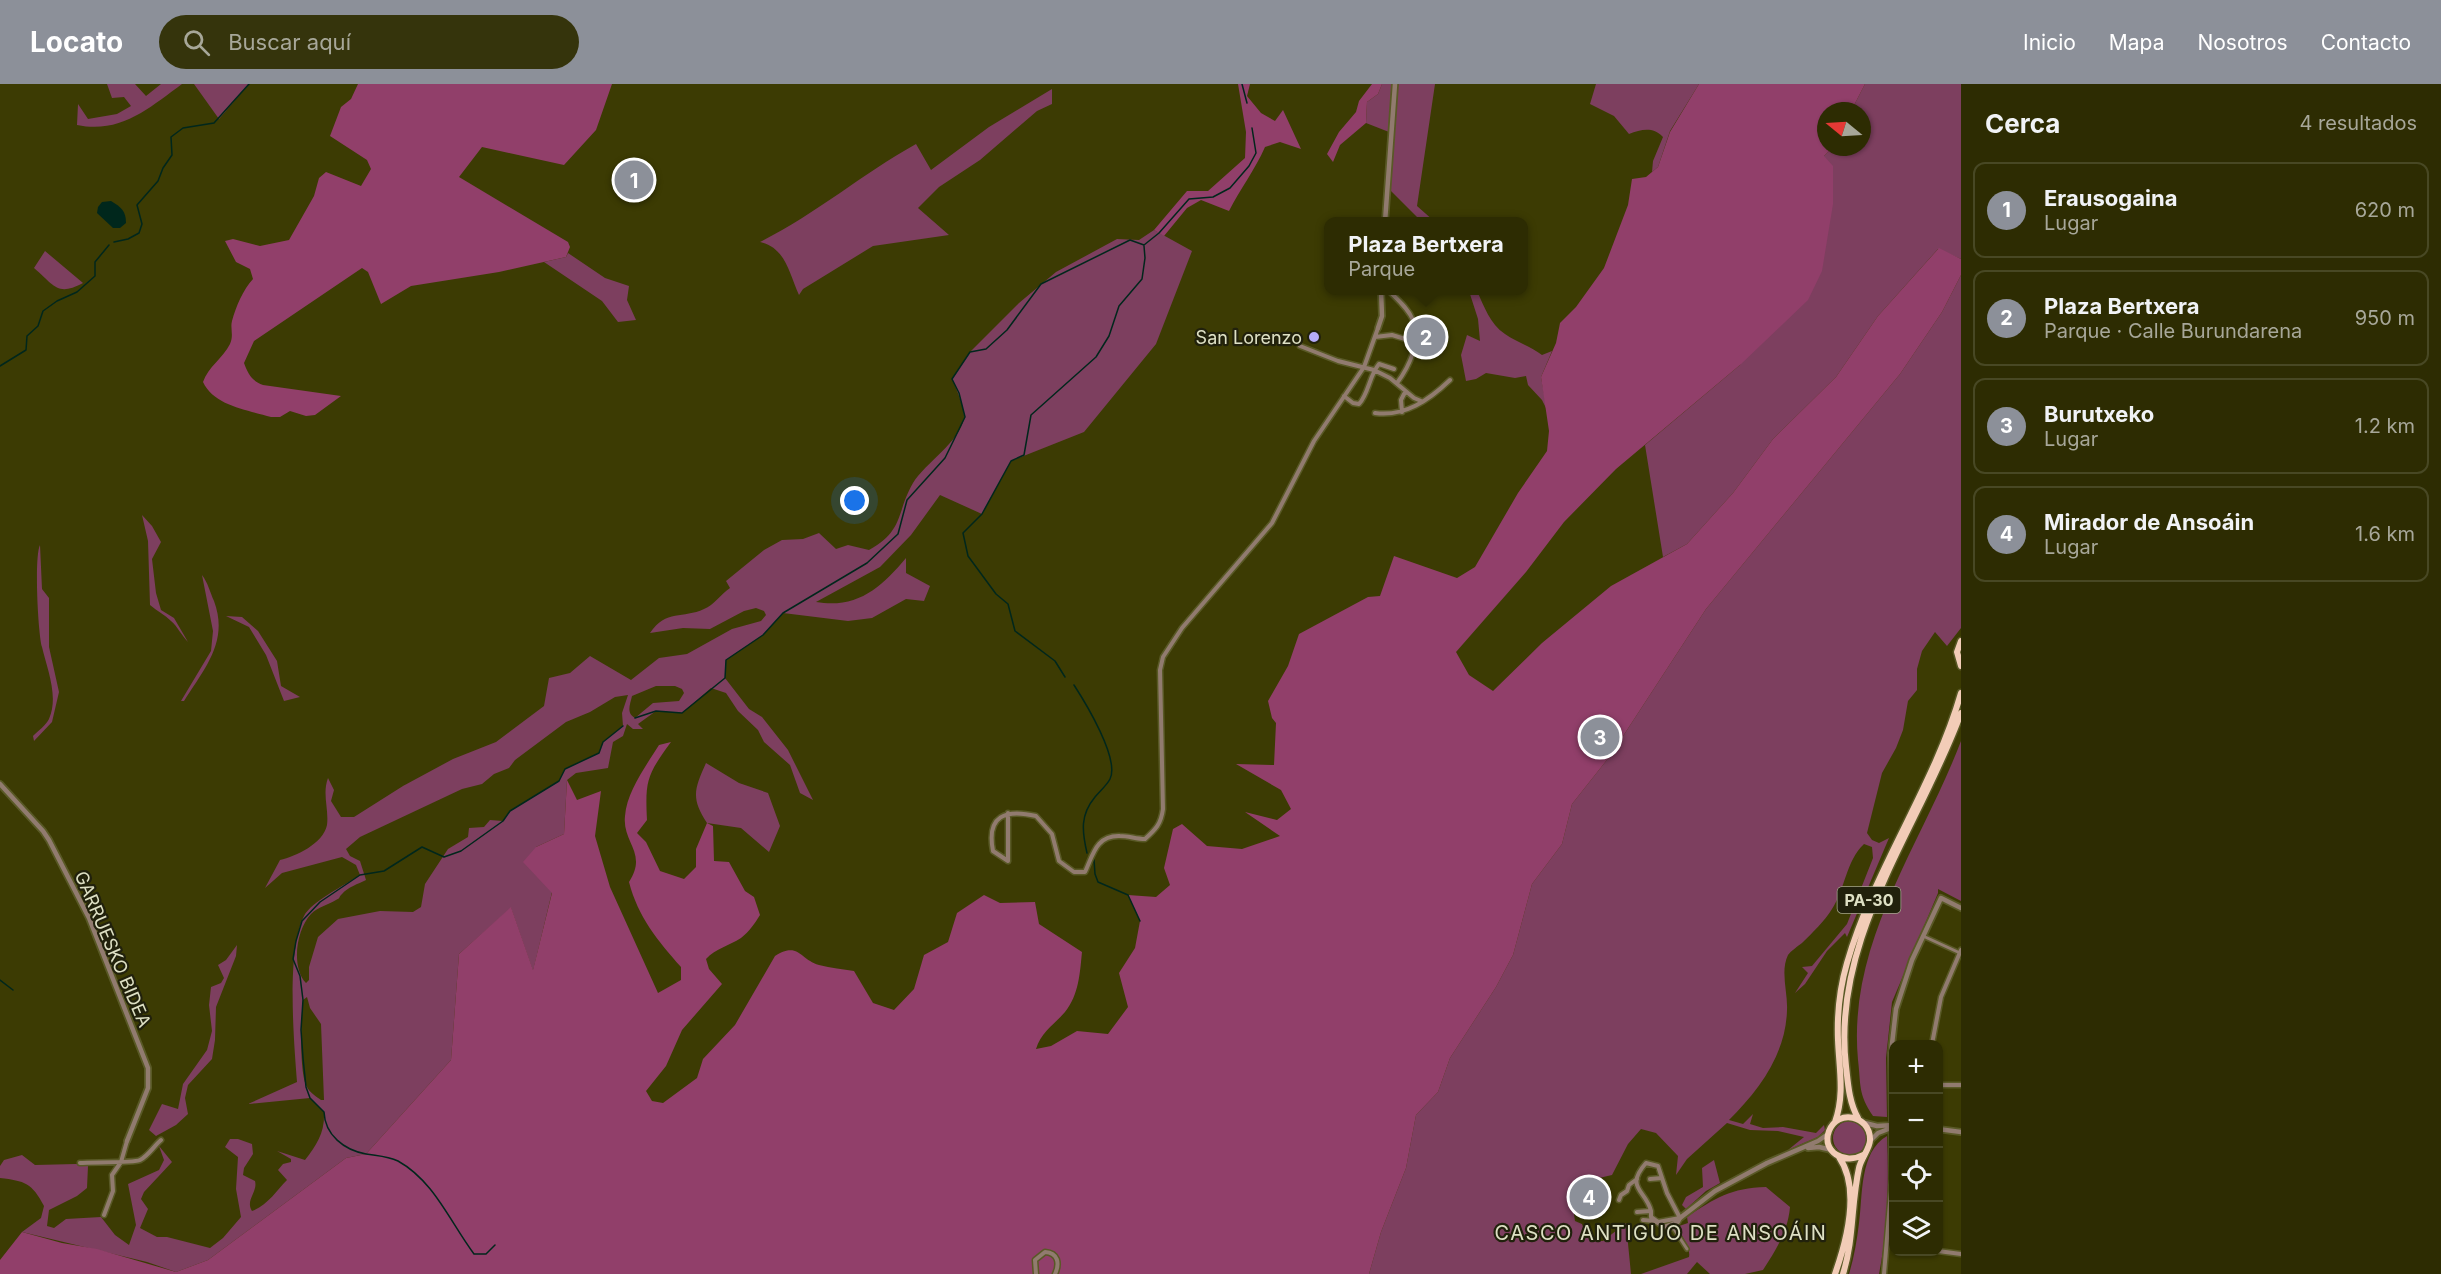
<!DOCTYPE html>
<html lang="es">
<head>
<meta charset="utf-8">
<style>
  :root { --surface:#2d2c02; --page:#35340c; --text:#f1f3f6; --muted:#a7a799; --line:#484824; --accent:#8c9099 }
  body { margin:0; font-family:Inter,sans-serif; background:var(--page); color:var(--text) }
  .controls { position:absolute; right:18px; bottom:18px; display:grid; overflow:hidden; border-radius:12px; box-shadow:0 2px 4px #0004 }
  .controls button { width:54px; height:54px; display:grid; place-items:center; padding:0; border:0; border-bottom:2px solid var(--line); background:var(--surface); color:var(--text); font:30px sans-serif }
  .compass { position:absolute; left:1817px; top:18px; width:54px; height:54px; border-radius:50%; background:var(--surface); box-shadow:0 2px 4px #0004; rotate:288deg }
  .you { position:absolute; left:855px; top:417px; width:21px; height:21px; margin:-15px; border:4px solid #fff; border-radius:50%; background:#1a73e8; box-shadow:0 0 0 9px #1a73e833 }
  .badge { display:grid; place-items:center; width:39px; height:39px; border-radius:50%; background:var(--accent); color:#fff; font-size:20px; font-weight:700 }
  .pin { position:absolute; translate:-50% -50%; border:3px solid #fff; box-shadow:0 2px 6px #0006 }
  .popup { position:absolute; left:1324px; top:133px; width:204px; height:78px; box-sizing:border-box; display:grid; place-content:center; border-radius:12px; background:var(--surface); filter:drop-shadow(0 2px 4px #0005); font-size:20px; white-space:nowrap; color:var(--muted) }
  .popup b { font-size:22px; color:var(--text) }
  .popup::after { content:''; position:absolute; left:50%; top:100%; margin-left:-12px; border:12px solid transparent; border-top-color:var(--surface) }
  .list { margin:0; padding:0; list-style:none }
  h2 { display:flex; justify-content:space-between; align-items:center; height:78px; margin:0; padding:0 24px; font-size:26px }
  h2 small { font-size:20px; font-weight:400; color:var(--muted) }
  .list li { display:grid; grid-template-columns:39px 1fr auto; gap:18px; align-items:center; box-sizing:border-box; height:96px; margin:0 12px 12px; padding:0 12px; border:2px solid var(--line); border-radius:12px }
  .list b { display:block; font-size:22px; white-space:nowrap }
  .list p { margin:0; font-size:20px; white-space:nowrap; color:var(--muted) }
  .list em { font-size:20px; font-style:normal; color:var(--muted) }
  .icon { flex:none; width:33px; height:33px; fill:none; stroke:currentColor; stroke-width:2; stroke-linecap:round; stroke-linejoin:round }
  .map { position:relative; flex:none; width:1961px; height:1190px; overflow:hidden }
  header { display:flex; align-items:center; gap:36px; box-sizing:border-box; height:84px; padding:0 30px; background:var(--accent); color:#fff }
  header strong { font-size:28px }
  nav { display:flex; gap:33px; margin-inline-start:auto; font-size:21px }
  .search { width:420px; height:54px; background:var(--page); display:flex; align-items:center; gap:15px; box-sizing:border-box; padding:0 21px; border-radius:33px; color:var(--muted); font-size:22px }
  main { display:flex }
  aside { flex:1; background:var(--surface) }
  .map>svg:first-child { display:block }
  .green { fill:#7d3f5f; fill-rule:evenodd }
  .forest { fill:#913f6a }
  .water { fill:#00271c }
  .lines { fill:none; stroke-linecap:round; stroke-linejoin:round }
  .stream { stroke:#00271c; stroke-width:1.5 }
  .pedestrian-casing { stroke:#595926; stroke-width:6 }
  .minor-casing { stroke:#595926; stroke-width:7 }
  .tertiary-casing { stroke:#595926; stroke-width:8 }
  .trunk-casing { stroke:#595926; stroke-width:9 }
  .pedestrian { stroke:#917b6f; stroke-width:3 }
  .minor { stroke:#917b6f; stroke-width:4 }
  .tertiary { stroke:#917b6f; stroke-width:4.5 }
  .trunk { stroke:#f2ccb7; stroke-width:6 }
  .poi-dot { fill:#b5acf8; stroke:#21210c; stroke-width:2 }
  .labels { text-anchor:middle; dominant-baseline:central; stroke-width:4.5; stroke-linejoin:round; paint-order:stroke }
  .shield { fill:#21210c; stroke:#a5a78d; stroke-width:1.5 }
  .shield-label { font-size:16px; font-weight:bold; fill:#dee0c4 }
  .poi-label { font-size:18px; fill:#dee0c4; stroke:#21210c; text-anchor:end }
  .street-label { font-size:18px; fill:#dee0c4; stroke:#21210c }
  .neighbourhood-label { font-size:20px; letter-spacing:1.5px; fill:#dee0c4; stroke:#21210c }
</style>
</head>
<body>
<header>
<strong>Locato</strong>
<div class="search"><svg class="icon" aria-label="search" viewBox="0 0 24 24"><circle cx="10" cy="10" r="6"/><path d="M15 15l6 6"/></svg>Buscar aquí</div>
<nav><a>Inicio</a><a>Mapa</a><a>Nosotros</a><a>Contacto</a></nav>
</header>
<main>
<div class="map">
<svg width="1961" height="1190" viewBox="0 0 1961 1190">
  <rect width="100%" height="100%" fill="#3c3b03"/>
  <path class="green" d="M 107,0 L 135,0 L 146,12 L 161,0 L 182,0 C 149,24 121,50 77,41 L 78,20 L 88,35 L 117,30 L 131,22 L 124,13 L 112,14 Z
    M 194,0 L 249,0 L 219,35 Z
    M 1382,0 L 1435,0 L 1417,122 L 1434,137 L 1421,137 L 1390,106 L 1390,99 L 1386,94 L 1389,48 L 1366,39 L 1367,18 L 1378,10 Z
    M 1596,0 L 1699,0 L 1670,47 L 1658,83 L 1652,88 L 1653,77 L 1663,53 C 1652,42 1641,46 1629,50 L 1614,32 L 1590,20 Z
    M 1865,0 L 1961,0 L 1961,175 L 1938,165 L 1878,232 L 1836,293 L 1773,355 L 1733,409 L 1687,460 L 1663,473 L 1645,361 L 1740,281 L 1824,72 L 1833,63 L 1862,63 L 1862,27 L 1851,27 Z
    M 1052,5 L 1052,20 L 1037,27 L 980,76 L 939,103 L 918,124 L 949,151 L 873,162 L 803,205 L 799,211 C 789,189 786,164 760,158 C 816,130 862,90 916,60 L 931,86 L 989,43 Z
    M 1154,146 L 1192,167 L 1156,260 L 1084,348 L 1011,377 L 982,430 L 940,411 L 911,451 L 880,483 L 816,518 C 857,525 881,504 906,474 L 906,489 L 930,502 L 924,517 L 906,515 L 872,534 L 848,537 L 783,529 L 763,551 L 726,576 L 725,594 L 749,625 L 762,633 L 788,666 L 813,716 L 800,709 L 790,681 L 764,658 L 758,646 L 738,627 L 726,609 L 711,604 L 682,629 L 656,627 L 638,640 L 643,645 L 633,645 L 627,640 L 623,652 L 613,658 L 608,684 L 576,689 L 567,696 L 564,750 L 536,763 L 552,808 L 533,887 L 511,824 L 459,870 L 451,976 L 366,1070 L 346,1074 L 208,1176 L 176,1188 L 147,1178 L 22,1148 L 41,1134 L 44,1122 C 32,1099 25,1097 0,1094 L 0,1082 L 4,1076 L 22,1071 L 35,1081 L 76,1080 L 88,1082 L 87,1104 L 77,1112 L 49,1126 L 47,1142 L 54,1144 L 66,1135 L 101,1133 L 115,1151 L 129,1161 L 136,1141 L 128,1100 L 159,1086 L 164,1076 L 159,1062 L 172,1078 L 144,1108 L 141,1115 L 148,1125 L 140,1144 L 157,1153 L 167,1153 L 210,1164 L 223,1154 L 241,1133 L 236,1105 L 238,1073 L 225,1063 L 230,1055 L 238,1055 L 252,1060 L 253,1070 L 244,1084 L 243,1091 L 255,1097 C 258,1108 245,1116 252,1127 C 268,1121 276,1107 287,1096 L 278,1086 L 283,1080 L 291,1078 L 291,1075 L 277,1067 L 305,1076 C 317,1061 325,1048 324,1028 L 310,1014 L 248,1020 L 297,998 C 294,958 286,867 304,832 C 311,818 345,801 360,791 L 356,781 L 342,773 L 282,789 L 265,804 L 280,776 C 296,772 323,760 327,741 C 329,725 322,710 328,694 L 334,706 L 331,717 L 341,733 L 354,733 L 403,702 L 453,675 L 496,658 L 544,622 L 549,594 L 570,589 L 590,572 L 631,596 L 659,574 L 687,570 L 732,545 L 761,537 L 766,531 L 764,527 L 756,524 L 744,527 L 710,545 L 683,544 L 650,549 C 666,525 683,535 704,525 C 714,521 721,510 730,504 L 726,497 L 764,466 L 782,456 L 803,455 L 819,449 L 836,465 L 848,461 L 869,466 C 905,446 896,428 913,399 C 925,379 960,358 964,334 C 965,326 956,303 952,295 L 970,268 L 1019,219 L 1056,188 L 1117,155 L 1139,156 ZM 656,602 L 675,602 L 682,605 L 684,609 L 679,617 L 653,619 L 635,634 C 626,629 630,621 632,612 ZM 628,611 L 622,629 L 623,642 L 603,658 L 599,669 L 565,685 L 559,697 L 510,727 L 503,737 L 490,736 L 484,743 L 469,744 L 468,753 L 448,765 L 425,800 L 421,823 L 413,828 L 380,827 L 338,835 L 318,853 L 309,883 L 309,896 L 306,899 C 291,883 296,846 311,830 C 318,823 328,821 336,816 C 342,813 337,815 342,810 C 348,803 358,800 366,796 L 360,777 L 350,772 L 346,765 L 360,753 L 462,705 L 482,700 L 494,690 L 509,684 L 515,676 L 566,638 L 590,628 L 615,613 ZM 307,913 L 310,924 L 321,940 L 324,1016 L 321,1016 C 317,1013 309,1008 307,1003 C 299,990 301,932 303,916 Z
    M 45,167 L 83,199 C 57,213 54,201 34,184 Z
    M 568,169 L 605,194 L 629,202 L 627,216 L 636,236 L 618,238 L 602,217 L 544,178 L 566,173 Z
    M 1961,191 L 1961,544 L 1947,562 L 1935,548 L 1922,567 L 1917,585 L 1917,606 L 1908,617 L 1903,646 L 1896,664 L 1882,689 L 1867,749 L 1872,756 L 1879,759 L 1889,754 L 1847,853 L 1845,849 L 1827,867 L 1805,900 L 1795,909 L 1808,889 L 1802,883 L 1812,882 L 1847,840 L 1873,774 L 1872,763 L 1864,760 C 1846,777 1845,805 1832,825 C 1824,838 1813,848 1802,859 C 1798,862 1791,867 1788,871 C 1780,887 1788,909 1787,926 C 1786,970 1759,1006 1729,1036 L 1743,1040 L 1753,1030 L 1750,1040 L 1763,1044 L 1783,1043 L 1816,1049 L 1824,1041 L 1825,1046 L 1818,1053 L 1788,1066 L 1804,1053 L 1778,1047 L 1750,1046 L 1727,1039 L 1687,1075 L 1676,1091 L 1678,1072 L 1656,1049 L 1641,1045 L 1628,1060 L 1612,1091 L 1586,1097 L 1570,1104 L 1575,1137 L 1582,1140 L 1586,1151 L 1592,1157 L 1603,1157 L 1626,1139 L 1631,1190 L 1369,1190 L 1381,1148 L 1406,1084 L 1416,1031 L 1438,1008 L 1450,974 L 1496,903 L 1513,871 L 1532,800 L 1562,760 L 1572,720 L 1610,672 L 1706,525 L 1900,290 L 1942,228 Z
    M 1469,207 L 1477,207 C 1484,222 1490,240 1505,250 C 1516,258 1530,262 1542,271 L 1552,267 L 1541,293 L 1547,326 L 1542,316 L 1528,301 L 1526,292 L 1515,294 L 1486,289 L 1476,295 L 1466,297 L 1461,271 L 1467,251 L 1480,257 L 1478,235 Z
    M 1436,243 L 1435,272 L 1413,269 L 1416,244 Z
    M 142,431 L 152,442 L 161,458 L 152,475 L 156,509 L 161,526 L 174,534 L 188,558 C 181,551 178,543 171,537 C 165,531 157,527 150,521 L 148,457 Z
    M 40,461 L 42,505 L 49,514 L 49,563 L 59,608 L 52,638 L 34,657 L 33,652 C 38,647 46,641 49,635 C 59,612 47,585 42,563 C 38,549 34,473 40,461 Z
    M 202,491 C 208,499 210,508 214,517 C 229,557 205,584 184,617 L 181,617 L 211,567 L 213,547 Z
    M 226,532 L 242,533 L 258,547 L 277,577 L 281,602 L 300,613 L 284,617 L 266,571 L 249,543 Z
    M 1961,657 L 1961,817 L 1938,805 L 1938,809 L 1892,918 L 1886,974 L 1887,1033 L 1873,1032 C 1858,1010 1861,1001 1858,976 C 1847,858 1921,762 1961,657 Z
    M 706,679 L 739,699 L 768,709 L 780,742 L 769,768 L 741,744 L 707,739 C 691,714 694,706 706,679 Z
    M 237,861 L 236,872 L 216,923 L 215,956 L 212,975 L 188,1001 L 185,1014 L 188,1030 L 176,1041 L 156,1052 L 149,1046 L 162,1020 L 178,1025 L 183,1000 L 207,966 L 212,947 L 209,921 L 211,903 L 221,899 L 224,894 L 218,881 L 226,876 Z
    M1833 1054a17 17 0 1 1 34 0a17 17 0 1 1-34 0Z
    M 1887,1052 C 1889,1097 1888,1145 1879,1190 L 1849,1190 C 1854,1174 1857,1156 1859,1139 C 1863,1112 1859,1068 1887,1052 Z
    M 1714,1076 L 1720,1099 L 1706,1107 L 1686,1125 L 1682,1121 L 1686,1113 L 1703,1103 L 1702,1084 Z
    M 1766,1103 L 1790,1123 C 1788,1147 1776,1166 1763,1186 L 1745,1190 L 1710,1190 L 1697,1178 L 1687,1190 L 1641,1190 L 1689,1173 C 1691,1162 1680,1153 1679,1142 L 1688,1139 L 1687,1133 C 1715,1114 1731,1104 1766,1103 Z"/>
  <path class="forest" d="M 358,0 L 612,0 L 596,46 L 564,81 L 482,63 L 459,93 L 568,158 L 570,163 L 566,173 L 499,188 L 411,202 L 381,220 L 368,188 L 362,184 L 254,257 L 244,279 C 248,290 252,297 263,301 L 341,312 L 315,331 L 306,332 L 290,327 L 280,333 L 271,333 C 248,326 214,322 203,298 C 208,283 223,274 230,260 C 234,251 230,244 232,237 C 236,222 243,206 253,195 L 250,185 L 236,178 L 225,157 L 233,155 L 260,162 L 289,156 L 314,112 L 319,94 L 326,88 L 361,102 L 371,85 L 367,76 L 330,52 L 341,23 L 351,15 Z
    M 1238,0 L 1250,0 L 1247,12 L 1261,29 L 1275,37 L 1283,26 L 1301,65 L 1280,58 L 1265,63 C 1255,86 1240,105 1229,127 L 1201,116 L 1187,124 L 1164,152 L 1154,146 L 1187,107 L 1208,107 L 1245,74 L 1246,48 Z
    M 1372,0 L 1382,0 L 1378,10 L 1367,18 L 1366,39 L 1340,61 L 1333,78 L 1327,70 L 1339,48 L 1356,28 L 1359,17 Z
    M 1699,0 L 1865,0 L 1851,27 L 1826,27 L 1826,63 L 1833,63 L 1824,72 L 1833,82 L 1833,120 L 1822,187 L 1808,216 L 1740,281 L 1616,385 L 1564,438 L 1526,488 L 1456,568 L 1469,591 L 1493,607 L 1542,559 L 1611,502 L 1687,460 L 1733,409 L 1773,355 L 1836,293 L 1878,232 L 1939,164 L 1961,175 L 1961,191 L 1942,228 L 1900,290 L 1706,525 L 1610,672 L 1572,720 L 1562,760 L 1532,800 L 1513,871 L 1496,903 L 1450,974 L 1438,1008 L 1416,1031 L 1406,1084 L 1381,1148 L 1369,1190 L 0,1190 L 0,1176 L 22,1148 L 62,1159 L 97,1165 L 176,1188 L 208,1176 L 346,1074 L 366,1070 L 451,976 L 459,870 L 511,823 L 533,886 L 552,809 L 523,778 L 536,763 L 564,750 L 567,696 L 577,716 L 601,707 L 595,752 L 610,803 L 658,909 L 681,896 L 681,883 C 658,857 638,833 629,798 C 648,769 622,759 625,732 C 627,707 646,682 659,661 L 671,658 C 647,691 645,696 647,736 L 637,749 L 646,758 L 660,787 L 684,795 L 696,783 L 696,765 L 707,739 L 713,742 L 714,777 L 729,778 L 745,807 L 754,813 L 760,831 C 755,839 749,848 741,854 C 729,862 716,864 706,875 L 709,885 L 722,900 L 682,946 L 666,982 L 646,1007 L 652,1017 L 663,1019 L 697,994 L 703,975 L 735,941 L 775,872 C 799,857 800,876 819,881 C 831,884 843,885 854,887 L 873,919 L 894,926 L 914,905 L 924,871 L 948,858 L 957,829 L 984,811 L 1000,819 L 1035,818 L 1039,840 L 1082,868 C 1080,888 1079,911 1065,928 C 1054,941 1041,948 1036,965 L 1051,962 L 1077,947 L 1108,950 L 1128,923 L 1119,889 L 1135,864 L 1140,837 L 1128,811 L 1156,813 L 1170,801 L 1164,784 L 1173,745 L 1182,740 L 1207,762 L 1242,765 L 1280,752 L 1245,728 L 1277,736 L 1291,725 L 1281,706 L 1236,680 L 1274,681 L 1276,639 L 1272,634 L 1268,617 L 1288,582 L 1299,550 L 1368,513 L 1380,512 L 1394,472 L 1457,494 L 1475,483 L 1518,409 L 1547,367 L 1549,347 L 1541,293 L 1556,259 L 1560,239 L 1576,223 L 1604,184 L 1628,121 L 1632,95 L 1646,93 L 1658,83 L 1670,48 Z"/>
  <path class="water" d="M 111,117 C 121,123 126,127 126,139 L 120,144 L 113,144 L 97,129 L 98,123 L 102,118 Z"/>
  <g class="lines">
    <path class="stream" d="M 1242,0 L 1247,19
      M 114,158 L 128,155 L 139,149 L 142,140 L 137,121 L 158,97 L 163,84 L 172,71 L 171,53 L 183,44 L 214,39 L 249,0
      M 1144,161 L 1159,149 L 1189,115 L 1213,113 L 1230,104 L 1249,82 L 1256,69 L 1252,44
      M 0,282 L 26,266 L 27,252 L 38,242 L 43,227 L 57,217 L 77,208 L 95,192 L 95,178 L 109,161
      M 1065,593 L 1055,577 L 1015,547 L 1008,520 L 996,510 L 968,472 L 963,449 L 982,430 L 1011,377 L 1024,371 L 1031,331 L 1096,273 L 1109,252 L 1119,222 L 1142,195 L 1145,174 L 1144,162
      M 1074,601 C 1085,618 1120,675 1110,695 C 1107,701 1100,707 1095,713 C 1080,731 1082,747 1087,769
      M 635,634 L 656,627 L 682,629 L 725,594 L 726,576 L 763,551 L 783,529 L 867,479 L 898,450 L 907,416 L 945,374 L 965,333 L 959,309 L 952,295 L 970,268 L 986,265 L 1007,246 L 1041,200 L 1130,156 L 1144,161
      M 1094,776 L 1095,790 L 1098,798 L 1128,811 L 1140,837
      M 0,896 L 13,906
      M 495,1161 L 486,1170 L 474,1170 C 450,1138 434,1097 398,1077 C 387,1072 377,1072 366,1070 C 344,1066 325,1051 324,1028 L 310,1014 L 306,1003 L 303,974 L 301,946 L 303,916 L 300,892 L 293,875 L 296,857 L 302,837 L 320,818 L 360,791 L 384,787 L 422,763 L 444,773 L 461,767 L 503,737 L 510,727 L 559,697 L 565,685 L 599,669 L 603,658 L 623,642"/>
    <defs>
      <path id="pedestrian" d="M 1923,852 L 1960,869
        M 1667,1143 L 1674,1145 L 1687,1165"/>
      <path id="minor" d="M 1388,206 C 1397,215 1408,224 1413,236 C 1422,256 1409,283 1397,299
        M 1415,243 L 1439,241 L 1444,248
        M 1375,253 L 1392,251 L 1415,258
        M 1300,262 L 1338,277 L 1374,286 L 1390,294 L 1414,314 L 1421,317
        M 1344,312 L 1353,319 L 1359,320 C 1369,309 1369,292 1379,280 L 1394,285
        M 1402,328 L 1401,316 L 1404,310 L 1407,308
        M 1375,329 C 1405,333 1429,316 1450,296
        M 1008,777 L 993,767 C 986,731 1006,725 1036,732 L 1052,750 L 1059,777 L 1074,788 L 1085,788 C 1093,771 1096,751 1120,752 C 1129,752 1136,755 1145,755 C 1156,745 1161,740 1163,725 L 1160,586 L 1163,573 L 1182,544 L 1272,439 L 1314,357 L 1364,283 L 1378,244
        M 1008,777 L 1008,729
        M 1932,960 L 1941,913 L 1961,866
        M 1938,1001 L 1961,1001
        M 80,1079 C 91,1078 134,1079 140,1076 C 148,1072 154,1062 161,1056
        M 1650,1095 L 1662,1094
        M 1619,1116 L 1621,1111 L 1627,1107 L 1629,1101 L 1637,1095
        M 1651,1127 C 1646,1106 1624,1104 1646,1079 L 1658,1082 L 1667,1109 L 1680,1134
        M 1637,1128 L 1651,1127 L 1651,1133 L 1658,1138 L 1680,1134
        M 104,1131 L 113,1107 L 112,1091 L 121,1078 L 127,1057
        M 1643,1136 L 1655,1137 L 1664,1143 L 1678,1138 L 1680,1134
        M 1938,1167 L 1961,1170
        M 1036,1190 L 1035,1176 L 1045,1168 C 1058,1169 1060,1179 1055,1190
        M 1884,1190 L 1892,1095 L 1891,1044"/>
      <path id="tertiary" d="M 1385,138 L 1395,0
        M 1378,244 L 1382,232 L 1381,206
        M 0,700 L 43,747 L 49,756 L 89,834 L 148,984 L 148,1004 L 127,1057
        M 1865,1039 L 1877,1042 L 1894,1041
        M 1892,1041 L 1891,969 L 1896,925 L 1912,876 L 1941,814 L 1961,824
        M 1938,1045 L 1961,1048
        M 1871,1056 L 1878,1049 L 1891,1044
        M 1808,1064 L 1819,1063 L 1832,1066
        M 1680,1134 L 1715,1107 L 1767,1079 L 1818,1057 L 1828,1050"/>
      <path id="trunk" d="M 1961,557 L 1957,568 L 1961,582
        M 1858,1034 C 1849,1018 1848,1000 1846,982 C 1831,854 1919,744 1961,629
        M 1835,1038 C 1845,1010 1839,984 1838,956 C 1837,931 1840,903 1847,879 C 1874,785 1934,703 1961,609
        M 1835,1190 C 1847,1156 1861,1105 1839,1073
        M 1843,1190 C 1854,1155 1851,1120 1859,1084 C 1861,1074 1871,1063 1870,1055 C 1870,1032 1838,1024 1829,1047 C 1821,1068 1845,1081 1863,1071"/>
    </defs>
    <use href="#pedestrian" class="pedestrian-casing"/>
    <use href="#minor" class="minor-casing"/>
    <use href="#tertiary" class="tertiary-casing"/>
    <use href="#trunk" class="trunk-casing"/>
    <use href="#pedestrian" class="pedestrian"/>
    <use href="#minor" class="minor"/>
    <use href="#tertiary" class="tertiary"/>
    <use href="#trunk" class="trunk"/>
  </g>
  <circle class="poi-dot" cx="1314" cy="253" r="6"/>
  <g class="labels">
    <rect class="shield" x="1837.5" y="803" width="63" height="26" rx="4.5"/>
    <g class="shield-label">
      <text x="1869" y="816">PA-30</text>
    </g>
    <g class="poi-label">
      <text x="1302" y="253">San Lorenzo</text>
    </g>
    <g class="street-label">
      <text transform="translate(113 865) rotate(67)">GARRUESKO BIDEA</text>
    </g>
    <g class="neighbourhood-label">
      <text x="1661" y="1149">CASCO ANTIGUO DE ANSOÁIN</text>
    </g>
  </g>
</svg>
<div class="controls">
<button>+</button>
<button>−</button>
<button><svg class="icon" aria-label="locate" viewBox="0 0 24 24"><circle cx="12" cy="12" r="6"/><path d="M12 2v4M12 18v4M2 12h4M18 12h4"/></svg></button>
<button><svg class="icon" aria-label="layers" viewBox="0 0 24 24"><path d="M12 4l9 5-9 5-9-5zM3 14l9 5 9-5"/></svg></button>
</div>
<svg class="compass" viewBox="-18 -18 36 36"><path d="M0-13l5 13h-10z" fill="#e53935"/><path d="M0 13l5-13h-10z" fill="#a7a799"/></svg>
<div class="you"></div>
<div class="pin badge" style="left:634px;top:96px">1</div>
<div class="pin badge" style="left:1426px;top:253px">2</div>
<div class="popup"><b>Plaza Bertxera</b>Parque</div>
<div class="pin badge" style="left:1600px;top:653px">3</div>
<div class="pin badge" style="left:1589px;top:1113px">4</div>
</div>
<aside>
<h2>Cerca<small>4 resultados</small></h2>
<ul class="list">
<li><span class="badge">1</span><div><b>Erausogaina</b><p>Lugar</p></div><em>620 m</em></li>
<li><span class="badge">2</span><div><b>Plaza Bertxera</b><p>Parque · Calle Burundarena</p></div><em>950 m</em></li>
<li><span class="badge">3</span><div><b>Burutxeko</b><p>Lugar</p></div><em>1.2 km</em></li>
<li><span class="badge">4</span><div><b>Mirador de Ansoáin</b><p>Lugar</p></div><em>1.6 km</em></li>
</ul>
</aside>
</main>
</body>
</html>
